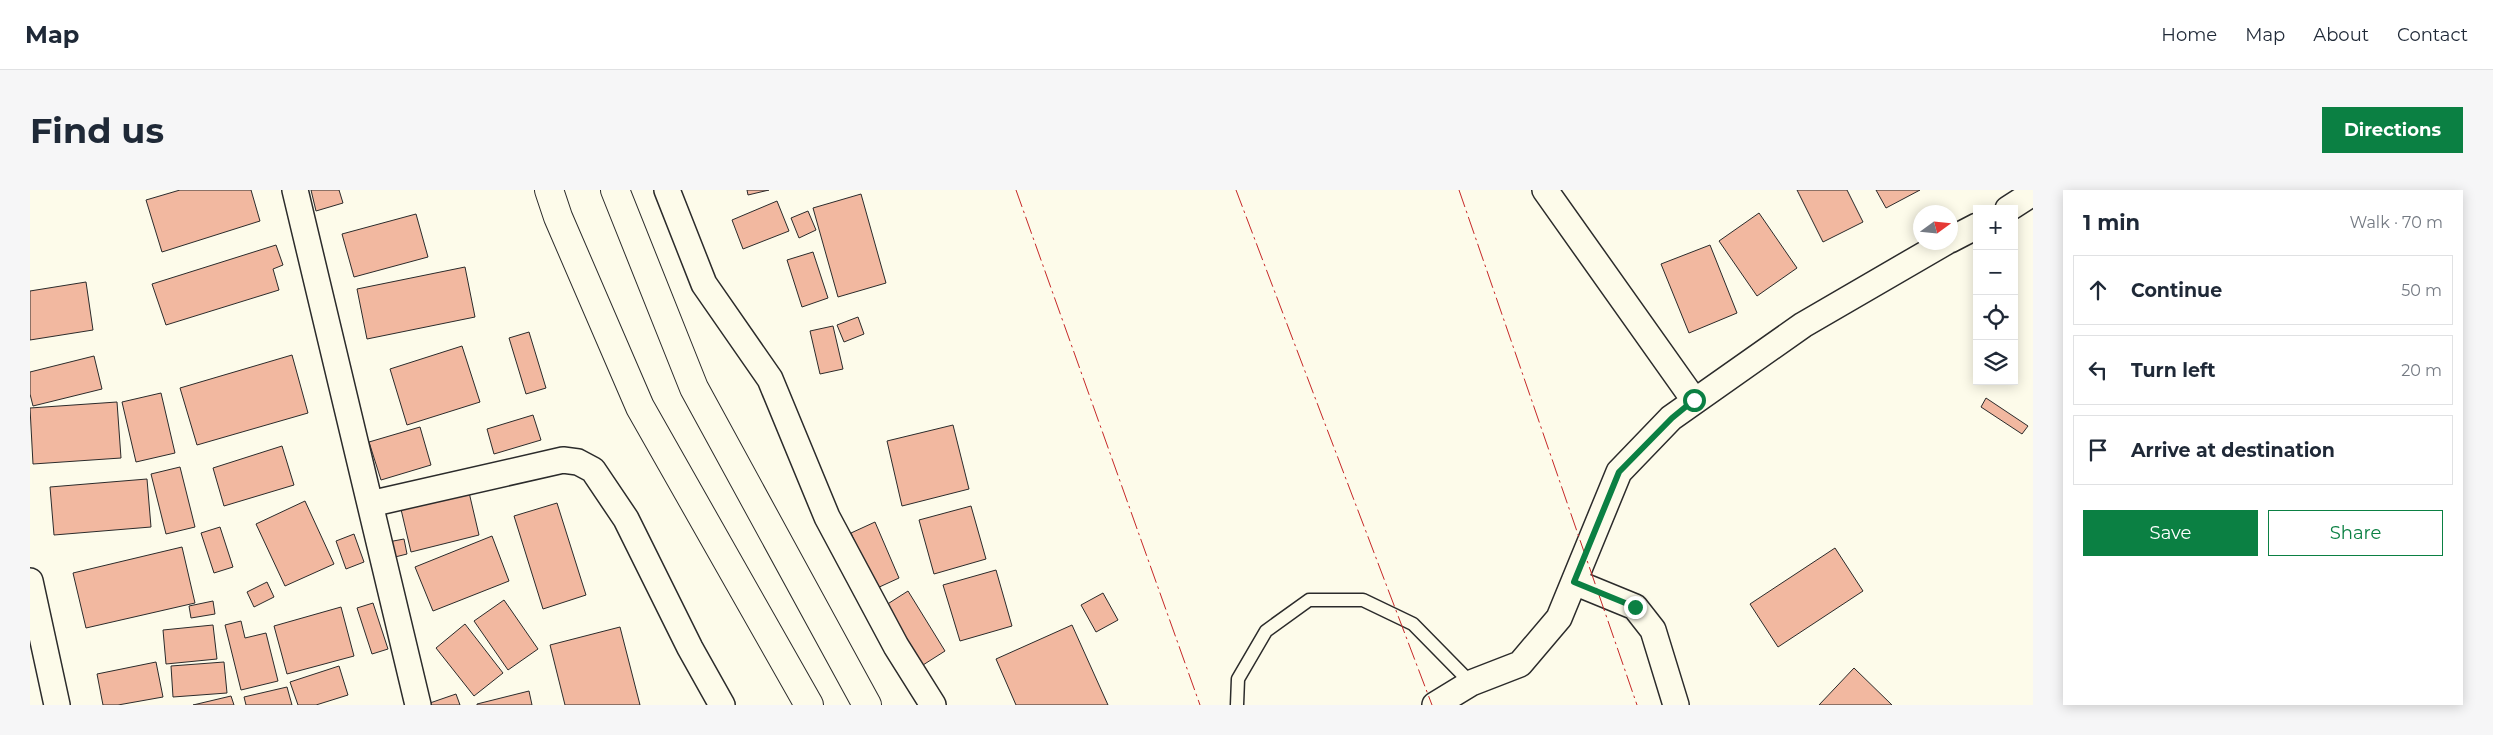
<!DOCTYPE html>
<html lang="en">
<head>
<meta charset="utf-8">
<style>
  :root { --surface:#fff; --page:#f6f6f7; --text:#1f2937; --muted:#747a83; --line:#e0e1e3; --accent:#0b8043 }
  body { margin:0; font-family:Montserrat,sans-serif; background:var(--page); color:var(--text) }
  .controls { position:absolute; right:15px; top:15px; display:grid; overflow:hidden; border-radius:0px; box-shadow:0 2px 12px #0003 }
  .controls button { width:45px; height:45px; display:grid; place-items:center; padding:0; border:0; border-bottom:1px solid var(--line); background:var(--surface); color:var(--text); font:25px sans-serif }
  .compass { position:absolute; left:1883px; top:15px; width:45px; height:45px; border-radius:50%; background:var(--surface); box-shadow:0 2px 12px #0003; rotate:75deg }
  .stop { position:absolute; width:15px; height:15px; margin:-11px; border:4px solid #0b8043; border-radius:50%; background:#fff }
  .stop.end { background:#0b8043; border-color:#fff; box-shadow:0 1px 5px #0008 }
  .list { margin:0; padding:0; list-style:none }
  h2 { display:flex; justify-content:space-between; align-items:center; height:65px; margin:0; padding:0 20px; font-size:21px }
  h2 small { font-size:16px; font-weight:400; color:var(--muted) }
  .list li { display:grid; grid-template-columns:32px 1fr auto; gap:15px; align-items:center; box-sizing:border-box; height:70px; margin:0 10px 10px; padding:0 10px; border:1px solid var(--line); border-radius:0px }
  .list b { display:block; font-size:19px; white-space:nowrap }
  .list em { font-size:16px; font-style:normal; color:var(--muted) }
  .actions { display:flex; gap:10px; padding:15px 20px }
  .actions a { flex:1; padding:11px 0; border:1px solid var(--accent); border-radius:0px; text-align:center; font-size:18px; color:var(--accent) }
  .actions .main { background:var(--accent); color:#fff }
  .icon { flex:none; width:28px; height:28px; fill:none; stroke:currentColor; stroke-width:2; stroke-linecap:round; stroke-linejoin:round }
  .map { position:relative; flex:none; width:2003px; height:515px; overflow:hidden; border-radius:0px }
  header { display:flex; align-items:center; gap:30px; box-sizing:border-box; height:70px; padding:0 25px; background:var(--surface); border-bottom:1px solid var(--line) }
  header strong { font-size:24px }
  nav { display:flex; gap:28px; margin-inline-start:auto; font-size:18px }
  .intro { display:flex; align-items:center; justify-content:space-between; box-sizing:border-box; height:120px; padding:0 30px }
  h1 { margin:0; font-size:35px }
  .button { padding:12px 22px; border-radius:0px; background:var(--accent); color:#fff; font-size:18px; font-weight:700 }
  main { display:flex; gap:30px; padding:0 30px }
  aside { flex:1; background:var(--surface); border-radius:0px; box-shadow:0 2px 12px #0003 }
  .map>svg:first-child { display:block }
  .building { fill:#f2b8a0; stroke:#2b2b2b }
  .lines { fill:none; stroke-linecap:round; stroke-linejoin:round }
  .lane-casing { stroke:#2b2b2b; stroke-width:15 }
  .street-casing { stroke:#2b2b2b; stroke-width:28 }
  .highway-casing { stroke:#2b2b2b; stroke-width:30 }
  .lane { stroke:#fdfbea; stroke-width:12 }
  .street { stroke:#fdfbea; stroke-width:25 }
  .highway { stroke:#fdfbea; stroke-width:28 }
  .power { stroke:#c62828; stroke-width:1; stroke-dasharray:18 4 2.5 4; stroke-linecap:butt }
  .route { stroke:#0b8043; stroke-width:6 }
</style>
</head>
<body>
<header>
<strong>Map</strong>
<nav><a>Home</a><a>Map</a><a>About</a><a>Contact</a></nav>
</header>
<div class="intro"><h1>Find us</h1><a class="button">Directions</a></div>
<main>
<div class="map">
<svg width="2003" height="515" viewBox="0 0 2003 515">
  <rect width="100%" height="100%" fill="#fdfbea"/>
  <path class="building" d="M 150,0 L 221,0 L 230,31 L 132,62 L 116,10 Z
    M 281,0 L 309,0 L 313,13 L 286,21 Z
    M 717,0 L 739,0 L 718,5 Z
    M 1767,0 L 1817,0 L 1833,32 L 1793,52 Z
    M 1846,0 L 1890,0 L 1856,18 Z
    M 831,4 L 856,93 L 808,107 L 783,18 Z
    M 747,11 L 759,41 L 713,59 L 702,30 Z
    M 778,21 L 786,40 L 769,48 L 761,28 Z
    M 1729,23 L 1767,78 L 1727,106 L 1689,51 Z
    M 386,24 L 398,67 L 324,87 L 312,44 Z
    M 246,55 L 253,75 L 243,79 L 249,100 L 136,135 L 122,94 Z
    M 1680,55 L 1707,123 L 1659,143 L 1631,74 Z
    M 783,62 L 798,108 L 772,117 L 757,70 Z
    M 435,77 L 445,127 L 337,149 L 327,99 Z
    M 56,92 L 63,140 L 0,150 L 0,101 Z
    M 828,127 L 834,144 L 814,152 L 807,135 Z
    M 803,136 L 813,179 L 790,184 L 780,141 Z
    M 499,142 L 516,198 L 496,204 L 479,148 Z
    M 432,156 L 450,212 L 377,235 L 360,179 Z
    M 262,165 L 278,223 L 167,255 L 150,198 Z
    M 64,166 L 72,199 L 3,216 L 0,204 L 0,182 Z
    M 131,203 L 145,263 L 106,272 L 92,212 Z
    M 1956,208 L 1998,236 L 1992,244 L 1951,217 Z
    M 87,212 L 91,268 L 3,274 L 0,218 Z
    M 503,225 L 511,250 L 464,264 L 457,239 Z
    M 923,235 L 939,299 L 872,316 L 857,251 Z
    M 390,237 L 401,275 L 351,290 L 339,252 Z
    M 252,256 L 264,295 L 194,316 L 183,278 Z
    M 150,277 L 165,337 L 136,344 L 121,284 Z
    M 117,289 L 121,337 L 24,345 L 20,297 Z
    M 438,298 L 449,345 L 381,362 L 370,315 Z
    M 275,311 L 304,374 L 255,396 L 226,334 Z
    M 527,313 L 556,405 L 513,419 L 484,326 Z
    M 941,316 L 956,369 L 904,384 L 889,330 Z
    M 845,332 L 869,388 L 845,399 L 821,343 Z
    M 190,337 L 203,377 L 184,383 L 171,343 Z
    M 324,344 L 334,372 L 316,379 L 306,351 Z
    M 462,346 L 479,391 L 403,421 L 385,377 Z
    M 374,349 L 377,364 L 361,368 L 358,352 Z
    M 152,357 L 165,413 L 56,438 L 43,383 Z
    M 1805,358 L 1833,401 L 1748,457 L 1720,414 Z
    M 966,380 L 982,436 L 930,451 L 913,395 Z
    M 237,392 L 244,407 L 224,417 L 217,402 Z
    M 878,401 L 915,461 L 893,475 L 856,415 Z
    M 1073,403 L 1088,430 L 1066,442 L 1051,415 Z
    M 474,410 L 508,459 L 478,480 L 444,431 Z
    M 183,411 L 185,424 L 161,428 L 159,416 Z
    M 343,413 L 358,459 L 342,464 L 327,418 Z
    M 311,417 L 324,466 L 257,484 L 244,436 Z
    M 211,431 L 215,448 L 236,443 L 248,491 L 211,500 L 195,435 Z
    M 435,434 L 473,483 L 444,506 L 406,458 Z
    M 183,435 L 187,469 L 136,474 L 133,440 Z
    M 1042,435 L 1078,515 L 986,515 L 966,469 Z
    M 590,437 L 610,515 L 535,515 L 520,455 Z
    M 126,472 L 133,507 L 88,515 L 73,515 L 67,484 Z
    M 194,472 L 197,503 L 143,507 L 141,476 Z
    M 309,476 L 318,505 L 286,515 L 268,515 L 260,492 Z
    M 1824,478 L 1862,515 L 1789,515 Z
    M 257,497 L 262,515 L 216,515 L 214,507 Z
    M 499,501 L 502,515 L 447,515 L 447,514 Z
    M 426,504 L 430,515 L 397,515 L 397,514 Z
    M 201,506 L 204,515 L 163,515 Z"/>
  <g class="lines">
    <defs>
      <path id="lane" d="M 1207,515 L 1208,489 L 1236,441 L 1279,410 L 1333,410 L 1383,434 L 1441,493"/>
      <path id="street" d="M 265,0 L 388,515
        M 637,0 L 674,94 L 740,189 L 797,327 L 866,456 L 903,515
        M 1515,0 L 1664,210
        M 1978,19 L 2003,3
        M 1920,50 L 1947,36
        M 340,314 L 533,270 L 548,272 L 563,280 L 596,329 L 660,458 L 692,515
        M 0,391 L 27,515
        M 1544,392 L 1605,417 L 1623,440 L 1646,515
        M 1405,515 L 1441,493 L 1490,474 L 1529,428 L 1589,282 L 1641,228 L 1773,135 L 1916,52"/>
      <path id="highway" d="M 519,0 L 528,27 L 610,217 L 779,515
        M 585,0 L 664,198 L 837,515"/>
    </defs>
    <use href="#lane" class="lane-casing"/>
    <use href="#street" class="street-casing"/>
    <use href="#highway" class="highway-casing"/>
    <use href="#lane" class="lane"/>
    <use href="#street" class="street"/>
    <use href="#highway" class="highway"/>
    <path class="power" d="M 986,0 L 1170,515
      M 1206,0 L 1402,515
      M 1429,0 L 1607,515"/>
  </g>
  <g class="lines">
    <path class="route" d="M 1605,417 L 1544,392 L 1589,282 L 1642,228 L 1664,210"/>
  </g>
</svg>
<div class="controls">
<button>+</button>
<button>−</button>
<button><svg class="icon" aria-label="locate" viewBox="0 0 24 24"><circle cx="12" cy="12" r="6"/><path d="M12 2v4M12 18v4M2 12h4M18 12h4"/></svg></button>
<button><svg class="icon" aria-label="layers" viewBox="0 0 24 24"><path d="M12 4l9 5-9 5-9-5zM3 14l9 5 9-5"/></svg></button>
</div>
<svg class="compass" viewBox="-18 -18 36 36"><path d="M0-13l5 13h-10z" fill="#e53935"/><path d="M0 13l5-13h-10z" fill="#747a83"/></svg>
<div class="stop" style="left:1664px;top:210px"></div>
<div class="stop end" style="left:1605px;top:417px"></div>
</div>
<aside>
<h2>1 min<small>Walk · 70 m</small></h2>
<ul class="list">
<li><svg class="icon" aria-label="ahead" viewBox="0 0 24 24"><path d="M12 20V5M6 11l6-6 6 6"/></svg><div><b>Continue</b></div><em>50 m</em></li>
<li><svg class="icon" aria-label="left" viewBox="0 0 24 24"><path d="M17 20v-9H6M10 6l-5 5 5 5"/></svg><div><b>Turn left</b></div><em>20 m</em></li>
<li><svg class="icon" aria-label="arrive" viewBox="0 0 24 24"><path d="M6 21V4h12l-3 4 3 4H6"/></svg><div><b>Arrive at destination</b></div></li>
</ul>
<div class="actions"><a class="main">Save</a><a>Share</a></div>
</aside>
</main>
</body>
</html>
